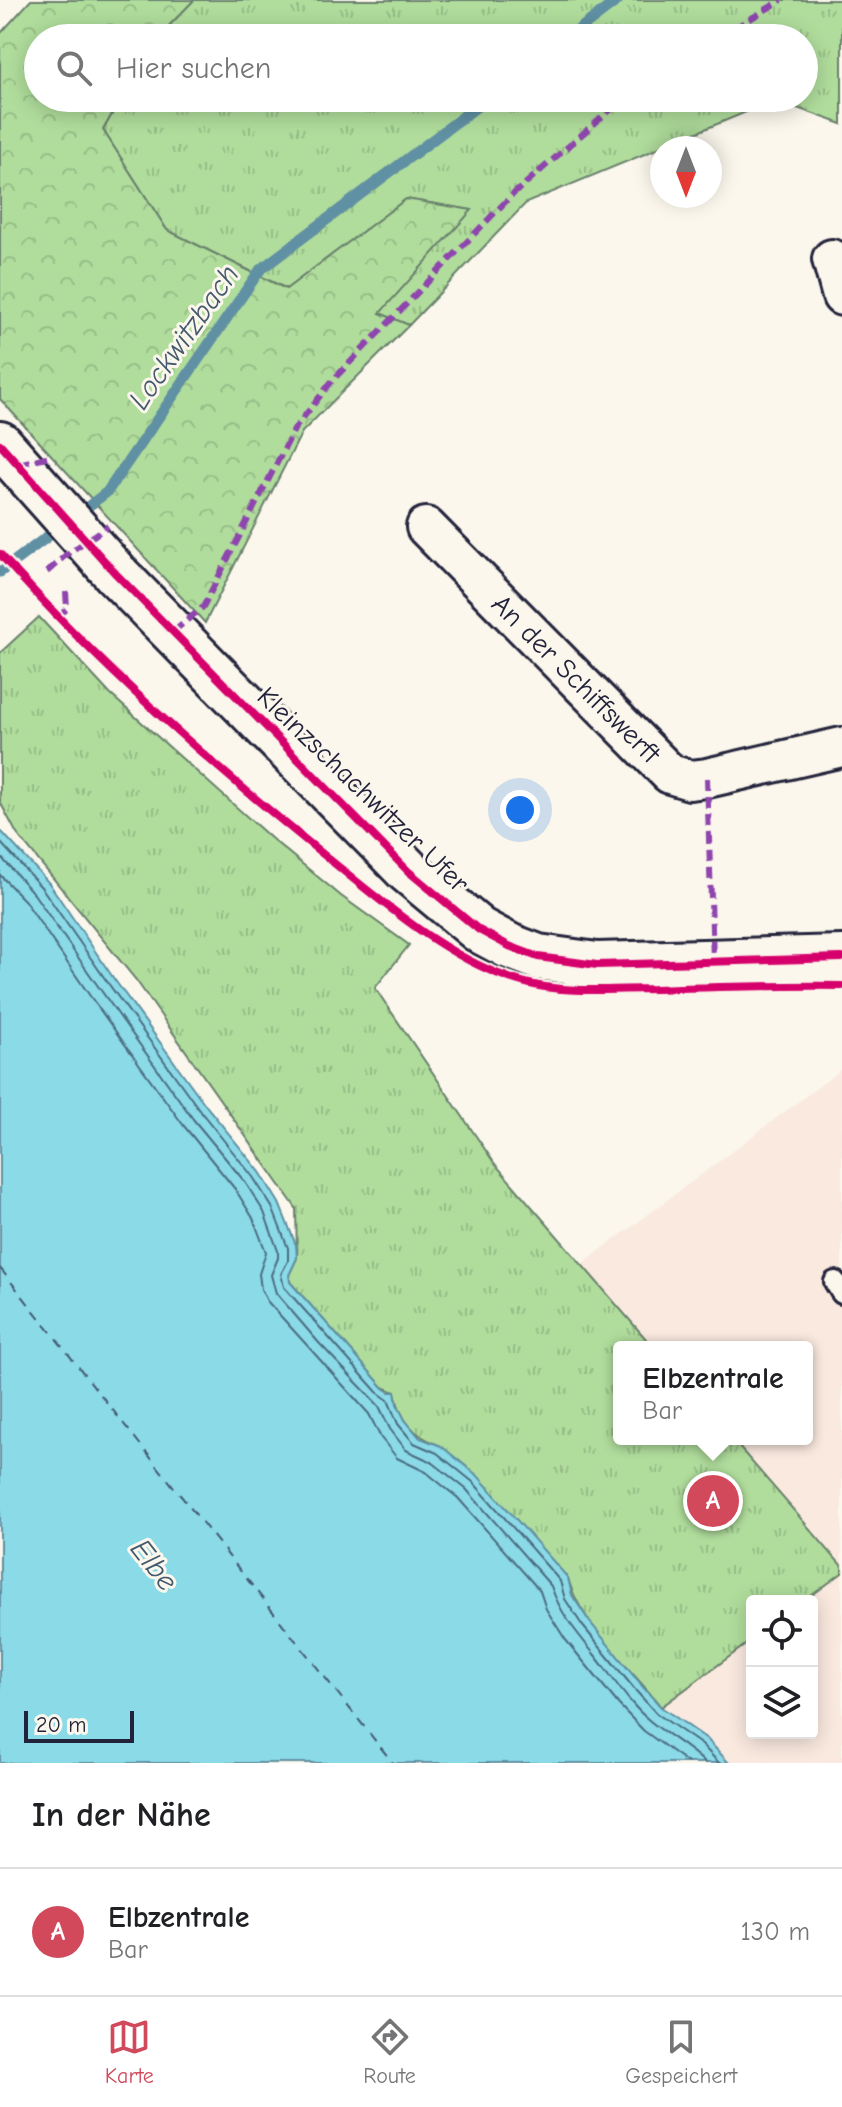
<!DOCTYPE html>
<html lang="de">
<head>
<meta charset="utf-8">
<style>
  :root { --surface:#fff; --page:#f2f2f2; --text:#202124; --muted:#757577; --line:#e0e0e0; --accent:#d1495b }
  body { margin:0; font-family:"Comic Neue",sans-serif; background:var(--page); color:var(--text) }
  .controls { position:absolute; right:24px; bottom:24px; display:grid; overflow:hidden; border-radius:8px; box-shadow:0 4px 20px #0003 }
  .controls button { width:72px; height:72px; display:grid; place-items:center; padding:0; border:0; border-bottom:2px solid var(--line); background:var(--surface); color:var(--text); font:40px sans-serif }
  .compass { position:absolute; left:650px; top:136px; width:72px; height:72px; border-radius:50%; background:var(--surface); box-shadow:0 4px 20px #0003; rotate:180deg }
  .scale { position:absolute; left:24px; bottom:20px; width:110px; box-sizing:border-box; padding-left:8px; border:4px solid #22223b; border-top:0; font-size:22px; line-height:28px; white-space:nowrap; color:#22223b; -webkit-text-stroke:6px #fbf7ec; paint-order:stroke }
  .you { position:absolute; left:520px; top:810px; width:28px; height:28px; margin:-20px; border:6px solid #fff; border-radius:50%; background:#1a73e8; box-shadow:0 0 0 12px #1a73e833 }
  .badge { display:grid; place-items:center; width:52px; height:52px; border-radius:50%; background:var(--accent); color:#fff; font-size:26px; font-weight:700 }
  .pin { position:absolute; translate:-50% -50%; border:4px solid #fff; box-shadow:0 2px 8px #0006 }
  .popup { position:absolute; left:613px; top:1341px; width:200px; height:104px; box-sizing:border-box; display:grid; place-content:center; border-radius:8px; background:var(--surface); filter:drop-shadow(0 2px 6px #0005); font-size:26px; white-space:nowrap; color:var(--muted) }
  .popup b { font-size:30px; color:var(--text) }
  .popup::after { content:''; position:absolute; left:50%; top:100%; margin-left:-16px; border:16px solid transparent; border-top-color:var(--surface) }
  .list { margin:0; padding:0; list-style:none }
  h2 { display:flex; justify-content:space-between; align-items:center; height:104px; margin:0; padding:0 32px; font-size:34px }
  h2 small { font-size:26px; font-weight:400; color:var(--muted) }
  .list li { display:grid; grid-template-columns:52px 1fr auto; gap:24px; align-items:center; box-sizing:border-box; height:128px; padding:0 32px; border-top:2px solid var(--line) }
  .list b { display:block; font-size:30px; white-space:nowrap }
  .list p { margin:0; font-size:26px; white-space:nowrap; color:var(--muted) }
  .list em { font-size:26px; font-style:normal; color:var(--muted) }
  .icon { flex:none; width:44px; height:44px; fill:none; stroke:currentColor; stroke-width:2; stroke-linecap:round; stroke-linejoin:round }
  .map { position:relative; flex:none; width:842px; height:1763px; overflow:hidden }
  .search { position:absolute; background:var(--surface); box-shadow:0 4px 20px #0003; left:24px; right:24px; top:24px; height:88px; display:flex; align-items:center; gap:20px; box-sizing:border-box; padding:0 28px; border-radius:44px; color:var(--muted); font-size:30px }
  .sheet { height:232px; background:var(--surface) }
  nav { display:flex; justify-content:space-around; align-items:center; box-sizing:border-box; height:112px; border-top:2px solid var(--line); background:var(--surface); font-size:22px; color:var(--muted) }
  nav a { display:grid; justify-items:center; gap:4px }
  nav .on { color:var(--accent) }
  .map>svg:first-child { display:block }
  .built { fill:#fae9df }
  .grass { fill:url(#grass-tufts); stroke:#69806c; stroke-width:2 }
  .forest { fill:url(#forest-crowns); stroke:#69806c; stroke-width:2 }
  .water { fill:#8bdae8; stroke:#6190a3; stroke-width:2 }
  .lines { fill:none; stroke-linecap:round; stroke-linejoin:round }
  .shore { stroke:#4c6c80; stroke-width:2 }
  .stream { stroke:#6190a3; stroke-width:11 }
  .ferry { stroke:#42596f; stroke-width:2; stroke-dasharray:10 8; stroke-linecap:butt }
  .lane-casing { stroke:#22223b; stroke-width:26 }
  .street-casing { stroke:#22223b; stroke-width:44 }
  .secondary-casing { stroke:#22223b; stroke-width:50 }
  .lane { stroke:#fbf7ec; stroke-width:20 }
  .street { stroke:#fbf7ec; stroke-width:38 }
  .secondary { stroke:#fbf7ec; stroke-width:44 }
  .quiet { stroke:#8e44ad; stroke-width:6; stroke-dasharray:12 6; stroke-linecap:butt }
  .cycleway-casing { stroke:#fbf7ec; stroke-width:13 }
  .cycleway { stroke:#d6006c; stroke-width:8 }
  .labels { text-anchor:middle; dominant-baseline:central; stroke-width:6; stroke-linejoin:round; paint-order:stroke }
  .street-label { font-size:28px; fill:#22223b; stroke:#fbf7ec }
  .water-label { font-size:30px; font-style:italic; fill:#42596f; stroke:#fbf7ec }
</style>
</head>
<body>
<div class="map">
<svg width="842" height="1763" viewBox="0 0 842 1763">
  <defs>
    <pattern id="grass-tufts" width="24" height="20" patternUnits="userSpaceOnUse" patternTransform="scale(2)"><rect width="24" height="20" fill="#b0dd9c"/><path d="M3 7l-1-3M5 7V3M7 7l1-3M15 17l-1-3M17 17v-4M19 17l1-3" fill="none" stroke="#97bd87"/></pattern>
    <pattern id="forest-crowns" width="20" height="18" patternUnits="userSpaceOnUse" patternTransform="scale(2)"><rect width="20" height="18" fill="#b0dd9c"/><path d="M2 6a3 3 0 1 1 6 0M12 15a3 3 0 1 1 6 0" fill="none" stroke="#97bd87"/></pattern>
  </defs>
  <rect width="100%" height="100%" fill="#fbf7ec"/>
  <filter id="ink" filterUnits="userSpaceOnUse"><feTurbulence type="fractalNoise" baseFrequency=".0125" numOctaves="2"/><feDisplacementMap in="SourceGraphic" scale="16" xChannelSelector="R" yChannelSelector="G"/><feConvolveMatrix kernelMatrix="1 2 1 2 8 2 1 2 1" color-interpolation-filters="sRGB"/></filter>
  <g filter="url(#ink)">
    <path class="built" d="M 842,1069 L 842,1566 L 732,1439 L 807,1439 L 807,1347 L 653,1347 L 582,1264 Z
      M 842,1573 L 842,1763 L 729,1763 L 707,1739 L 661,1707 L 752,1640 L 752,1733 L 812,1733 L 812,1601 L 804,1601 Z"/>
    <path class="grass" d="M 194,0 L 842,0 L 842,124 L 775,100 L 526,203 L 409,325 L 379,313 L 471,210 L 406,199 L 287,289 L 167,230 L 103,130 L 121,98 L 804,98 L 804,38 L 157,38 Z
      M 39,617 L 110,694 L 272,839 L 341,896 L 409,945 L 375,988 L 495,1164 L 653,1347 L 619,1347 L 619,1439 L 732,1439 L 842,1566 L 842,1573 L 804,1601 L 752,1601 L 752,1640 L 661,1707 C 632,1669 580,1624 568,1578 L 441,1446 C 414,1436 400,1421 395,1392 L 383,1387 L 290,1282 L 289,1275 L 297,1258 L 296,1208 L 136,980 L 17,834 L 0,802 L 0,653 Z"/>
    <path class="forest" d="M 31,0 L 194,0 L 157,38 L 38,38 L 38,98 L 121,98 L 103,130 L 167,230 L 286,289 L 406,199 L 472,210 L 380,313 L 409,325 L 302,432 L 205,623 L 0,399 L 0,34 Z"/>
    <path class="water" d="M 0,830 L 49,883 L 114,979 L 207,1107 L 260,1172 L 279,1203 L 296,1245 L 297,1258 L 289,1275 L 290,1282 L 383,1387 L 389,1392 L 395,1392 L 397,1404 L 405,1420 L 420,1438 L 441,1446 L 478,1476 L 568,1578 L 572,1595 L 589,1621 L 642,1686 L 661,1707 L 707,1739 L 729,1763 L 0,1763 Z"/>
    <g class="lines">
      <path class="shore" d="M 0,842 L 42,888 L 108,983 L 201,1112 L 253,1177 L 272,1207 L 288,1248 L 288,1261 L 281,1274 L 284,1287 L 377,1392 L 388,1400 L 398,1424 L 414,1443 L 437,1453 L 473,1482 L 560,1581 L 565,1599 L 582,1625 L 636,1691 L 656,1713 L 702,1745 L 719,1763
        M 0,856 L 34,894 L 100,989 L 193,1119 L 245,1182 L 264,1212 L 278,1251 L 278,1258 L 271,1275 L 276,1293 L 319,1343 L 379,1406 L 390,1429 L 406,1450 L 432,1462 L 466,1489 L 551,1586 C 560,1613 576,1632 594,1654 C 612,1676 628,1703 650,1721 C 668,1736 688,1746 705,1763
        M 0,875 L 25,901 L 90,996 L 184,1126 L 235,1189 L 253,1218 L 266,1252 L 259,1274 L 261,1289 L 267,1301 L 369,1414 L 381,1438 L 397,1458 L 426,1472 L 458,1498 L 540,1591 L 546,1609 L 565,1639 L 619,1705 L 644,1731 L 688,1763"/>
      <path class="stream" d="M 568,38 L 618,0
        M 90,505 L 107,492 L 260,270 L 488,98
        M 0,572 L 51,534"/>
      <path class="ferry" d="M 0,1268 L 393,1763"/>
      <defs>
        <path id="lane" d="M 835,1282 L 842,1293"/>
        <path id="street" d="M 832,259 L 842,296
          M 426,527 L 670,774 L 690,780 L 707,778 L 842,747"/>
        <path id="secondary" d="M 0,444 L 116,574 L 408,871 L 479,930 L 509,946 L 538,957 L 597,965 L 842,958"/>
      </defs>
      <use href="#lane" class="lane-casing"/>
      <use href="#street" class="street-casing"/>
      <use href="#secondary" class="secondary-casing"/>
      <use href="#lane" class="lane"/>
      <use href="#street" class="street"/>
      <use href="#secondary" class="secondary"/>
      <path class="quiet" d="M 718,38 L 782,0
        M 18,464 L 50,456
        M 47,572 L 67,554 L 108,526
        M 57,617 L 67,609 L 66,592
        M 173,632 L 203,607 L 295,428 L 332,381 L 511,196 L 624,98
        M 707,778 L 713,960"/>
      <defs>
        <path id="cycleway" d="M 0,444 L 116,574 L 408,871 L 479,930 L 509,946 L 538,957 L 597,965 L 842,958
          M 0,554 C 99,666 212,765 329,859 C 388,907 462,972 539,986 C 576,993 617,989 654,989 C 717,987 779,985 842,986"/>
      </defs>
      <use href="#cycleway" class="cycleway-casing"/>
      <use href="#cycleway" class="cycleway"/>
    </g>
  </g>
  <g class="labels">
    <g class="street-label">
      <text transform="translate(576 679) rotate(45)">An der Schiffswerft</text>
      <text transform="translate(363 790) rotate(44)">Kleinzschachwitzer Ufer</text>
    </g>
    <g class="water-label">
      <text transform="translate(184 337) rotate(-55)">Lockwitzbach</text>
      <text transform="translate(154 1565) rotate(52)">Elbe</text>
    </g>
  </g>
</svg>
<div class="controls">
<button><svg class="icon" aria-label="locate" viewBox="0 0 24 24"><circle cx="12" cy="12" r="6"/><path d="M12 2v4M12 18v4M2 12h4M18 12h4"/></svg></button>
<button><svg class="icon" aria-label="layers" viewBox="0 0 24 24"><path d="M12 4l9 5-9 5-9-5zM3 14l9 5 9-5"/></svg></button>
</div>
<svg class="compass" viewBox="-18 -18 36 36"><path d="M0-13l5 13h-10z" fill="#e53935"/><path d="M0 13l5-13h-10z" fill="#757577"/></svg>
<div class="scale">20 m</div>
<div class="you"></div>
<div class="pin badge" style="left:713px;top:1501px">A</div>
<div class="popup"><b>Elbzentrale</b>Bar</div>
<div class="search"><svg class="icon" aria-label="search" viewBox="0 0 24 24"><circle cx="10" cy="10" r="6"/><path d="M15 15l6 6"/></svg>Hier suchen</div>
</div>
<section class="sheet">
<h2>In der Nähe<small></small></h2>
<ul class="list">
<li><span class="badge">A</span><div><b>Elbzentrale</b><p>Bar</p></div><em>130 m</em></li>
</ul>
</section>
<nav>
<a class="on"><svg class="icon" aria-label="map" viewBox="0 0 24 24"><path d="M3 6l6-2 6 2 6-2v14l-6 2-6-2-6 2zM9 4v14M15 6v14"/></svg>Karte</a>
<a><svg class="icon" aria-label="directions" viewBox="0 0 24 24"><path d="M12 3l9 9-9 9-9-9zM9 14v-3h6M13 9l2 2-2 2"/></svg>Route</a>
<a><svg class="icon" aria-label="saved" viewBox="0 0 24 24"><path d="M7 4h10v16l-5-4-5 4z"/></svg>Gespeichert</a>
</nav>
</body>
</html>
